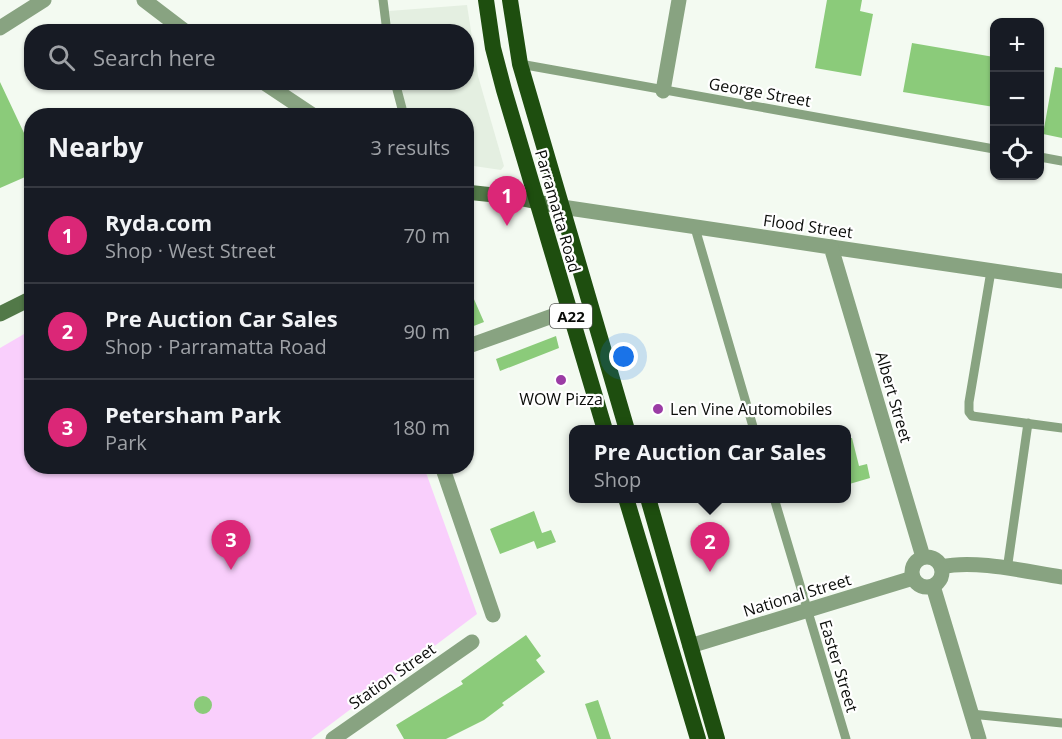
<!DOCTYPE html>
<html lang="en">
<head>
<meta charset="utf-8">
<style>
  :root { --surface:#171b24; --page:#242831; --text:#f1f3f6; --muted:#9ea1a6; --line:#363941; --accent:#db2777 }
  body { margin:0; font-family:"Open Sans",sans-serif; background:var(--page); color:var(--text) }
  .controls { position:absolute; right:18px; top:18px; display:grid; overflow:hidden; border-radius:12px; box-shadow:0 2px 4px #0004 }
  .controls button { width:54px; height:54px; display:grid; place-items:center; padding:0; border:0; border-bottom:2px solid var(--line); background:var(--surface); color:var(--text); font:30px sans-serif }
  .you { position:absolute; left:624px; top:357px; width:21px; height:21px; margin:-15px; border:4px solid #fff; border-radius:50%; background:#1a73e8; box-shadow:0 0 0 9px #1a73e833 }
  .badge { display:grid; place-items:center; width:39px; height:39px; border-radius:50%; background:var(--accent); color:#fff; font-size:20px; font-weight:700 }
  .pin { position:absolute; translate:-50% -50px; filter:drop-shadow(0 2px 3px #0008) }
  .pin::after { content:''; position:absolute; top:32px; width:21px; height:18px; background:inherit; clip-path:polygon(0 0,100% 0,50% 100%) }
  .popup { position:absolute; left:569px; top:425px; width:282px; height:78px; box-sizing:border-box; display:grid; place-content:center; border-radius:12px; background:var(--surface); filter:drop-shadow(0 2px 4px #0005); font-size:20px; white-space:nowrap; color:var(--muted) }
  .popup b { font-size:22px; color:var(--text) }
  .popup::after { content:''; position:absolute; left:50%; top:100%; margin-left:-12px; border:12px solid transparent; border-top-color:var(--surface) }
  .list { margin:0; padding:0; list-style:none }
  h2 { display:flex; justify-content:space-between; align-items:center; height:78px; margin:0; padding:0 24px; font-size:26px }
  h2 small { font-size:20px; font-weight:400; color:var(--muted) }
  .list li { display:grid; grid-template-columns:39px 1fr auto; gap:18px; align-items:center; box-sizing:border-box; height:96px; padding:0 24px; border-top:2px solid var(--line) }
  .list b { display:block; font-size:22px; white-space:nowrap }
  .list p { margin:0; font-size:20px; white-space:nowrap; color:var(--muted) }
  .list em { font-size:20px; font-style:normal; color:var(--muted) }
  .icon { flex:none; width:33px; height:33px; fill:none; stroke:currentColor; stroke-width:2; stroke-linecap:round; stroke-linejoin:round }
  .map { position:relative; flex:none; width:1062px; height:739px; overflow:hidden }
  .search { position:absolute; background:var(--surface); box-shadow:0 2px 4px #0004; left:24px; top:24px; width:450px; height:66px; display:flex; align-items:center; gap:15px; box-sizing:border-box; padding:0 21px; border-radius:24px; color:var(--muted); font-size:22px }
  .panel { position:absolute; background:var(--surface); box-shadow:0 2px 4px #0004; left:24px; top:108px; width:450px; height:366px; border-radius:24px }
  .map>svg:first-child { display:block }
  .built { fill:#e4efe1 }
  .green { fill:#f9cffc }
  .building { fill:#8bcb7a }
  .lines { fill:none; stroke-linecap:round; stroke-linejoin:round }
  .service { stroke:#88a381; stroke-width:9 }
  .minor { stroke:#88a381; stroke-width:15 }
  .tertiary { stroke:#88a381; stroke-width:15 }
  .secondary { stroke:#527948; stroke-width:15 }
  .trunk { stroke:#1e4e0f; stroke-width:16 }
  .poi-dot { fill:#9b3ca5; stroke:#fff; stroke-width:2 }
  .labels { text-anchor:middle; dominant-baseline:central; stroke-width:4.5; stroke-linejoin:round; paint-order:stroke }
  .shield { fill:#fff; stroke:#545553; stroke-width:1.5 }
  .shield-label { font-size:15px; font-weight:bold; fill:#0a0c09 }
  .street-label { font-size:16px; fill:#0a0c09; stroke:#fff }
  .poi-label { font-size:16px; fill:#0a0c09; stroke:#fff }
</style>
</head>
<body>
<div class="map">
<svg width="1062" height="739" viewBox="0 0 1062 739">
  <rect width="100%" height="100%" fill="#f3faf1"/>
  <path class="built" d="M 467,5 L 478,76 L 504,166 L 501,170 L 467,165 L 466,116 L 409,115 L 401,91 L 400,83 L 466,82 L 466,32 L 392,31 L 389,11 Z"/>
  <path class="green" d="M 31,330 L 32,466 L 424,467 L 477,614 L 311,739 L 0,739 L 0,348 Z"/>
  <path class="building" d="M 827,0 L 862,0 L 860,11 L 873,14 L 861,76 L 815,68 Z
    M 912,43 L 994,57 L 994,107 L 903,92 Z
    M 1055,67 L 1062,68 L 1062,138 L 1043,134 Z
    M 0,82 L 32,150 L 32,174 L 0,188 Z
    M 466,281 L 484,322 L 466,329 Z
    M 556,336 L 559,348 L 500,371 L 496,359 Z
    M 846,438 L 852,438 L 859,466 L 867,464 L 870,478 L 846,485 Z
    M 534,511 L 542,533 L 551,530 L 556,542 L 537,549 L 534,541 L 500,554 L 490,529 Z
    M 526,635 L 541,656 L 536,660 L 545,672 L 502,703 L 504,705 L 484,720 L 446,739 L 404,739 L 396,725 L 463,684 L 461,681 Z
    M194 705a9 9 0 1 1 18 0a9 9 0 1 1-18 0Z
    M 598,700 L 611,739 L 597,739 L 585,704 Z"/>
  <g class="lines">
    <path class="service" d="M 383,0 L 387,32
      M 520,64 L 994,149
      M 395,82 L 404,116
      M 1040,157 L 1062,161
      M 695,228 L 754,430
      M 991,271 L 969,402 L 969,412 L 972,416 L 1062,428
      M 774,498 L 846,739
      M 1007,570 L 1028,423
      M 971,714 L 1062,723"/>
    <path class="minor" d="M 144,0 L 186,32
      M 0,28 L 44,0
      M 263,82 L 314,116
      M 663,91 L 679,0
      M 831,247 L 1062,281
      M 466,347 L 569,310
      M 442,466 L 493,615
      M 942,567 C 974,559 1028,572 1062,577
      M 690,646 L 913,578
      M 333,739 L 472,642"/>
    <path class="tertiary" d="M 562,207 L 831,247 L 923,557
      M912 572a15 15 0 1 1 30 0a15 15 0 1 1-30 0Z
      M 933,586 L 979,739"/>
    <path class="secondary" d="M 466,192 L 513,197 L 562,207
      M 0,314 L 32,298"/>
    <path class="trunk" d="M 486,0 L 493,48 L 504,90 L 605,430
      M 510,0 L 520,64 L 627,430
      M 626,498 L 698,739
      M 648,498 L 717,739"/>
  </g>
  <g class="poi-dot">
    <circle cx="561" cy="380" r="6"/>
    <circle cx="658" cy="409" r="6"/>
  </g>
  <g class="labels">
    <rect class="shield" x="550" y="304" width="42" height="24" rx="4.5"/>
    <g class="shield-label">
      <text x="571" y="316">A22</text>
    </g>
    <g class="street-label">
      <text transform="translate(760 92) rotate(10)">George Street</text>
      <text transform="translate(558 211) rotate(74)">Parramatta Road</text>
      <text transform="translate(808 226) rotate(8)">Flood Street</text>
      <text transform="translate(894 397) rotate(74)">Albert Street</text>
      <text transform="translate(797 595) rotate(-17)">National Street</text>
      <text transform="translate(839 666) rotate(73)">Easter Street</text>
      <text transform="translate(392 676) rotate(-35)">Station Street</text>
    </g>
    <g class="poi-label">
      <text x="561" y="399">WOW Pizza</text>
      <text x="670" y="409" text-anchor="start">Len Vine Automobiles</text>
    </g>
  </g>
</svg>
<div class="controls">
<button>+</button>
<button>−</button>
<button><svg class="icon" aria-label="locate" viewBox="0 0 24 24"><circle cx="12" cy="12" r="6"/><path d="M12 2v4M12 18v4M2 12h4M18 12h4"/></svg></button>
</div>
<div class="you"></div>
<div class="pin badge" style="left:507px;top:226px">1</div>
<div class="pin badge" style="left:710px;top:572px">2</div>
<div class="popup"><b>Pre Auction Car Sales</b>Shop</div>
<div class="pin badge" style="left:231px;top:570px">3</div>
<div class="search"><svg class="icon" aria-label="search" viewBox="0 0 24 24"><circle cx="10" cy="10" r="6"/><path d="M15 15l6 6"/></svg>Search here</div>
<section class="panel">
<h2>Nearby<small>3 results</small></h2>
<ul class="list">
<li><span class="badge">1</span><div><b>Ryda.com</b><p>Shop · West Street</p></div><em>70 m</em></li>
<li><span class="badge">2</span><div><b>Pre Auction Car Sales</b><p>Shop · Parramatta Road</p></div><em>90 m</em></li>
<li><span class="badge">3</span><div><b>Petersham Park</b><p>Park</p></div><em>180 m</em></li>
</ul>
</section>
</div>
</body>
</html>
